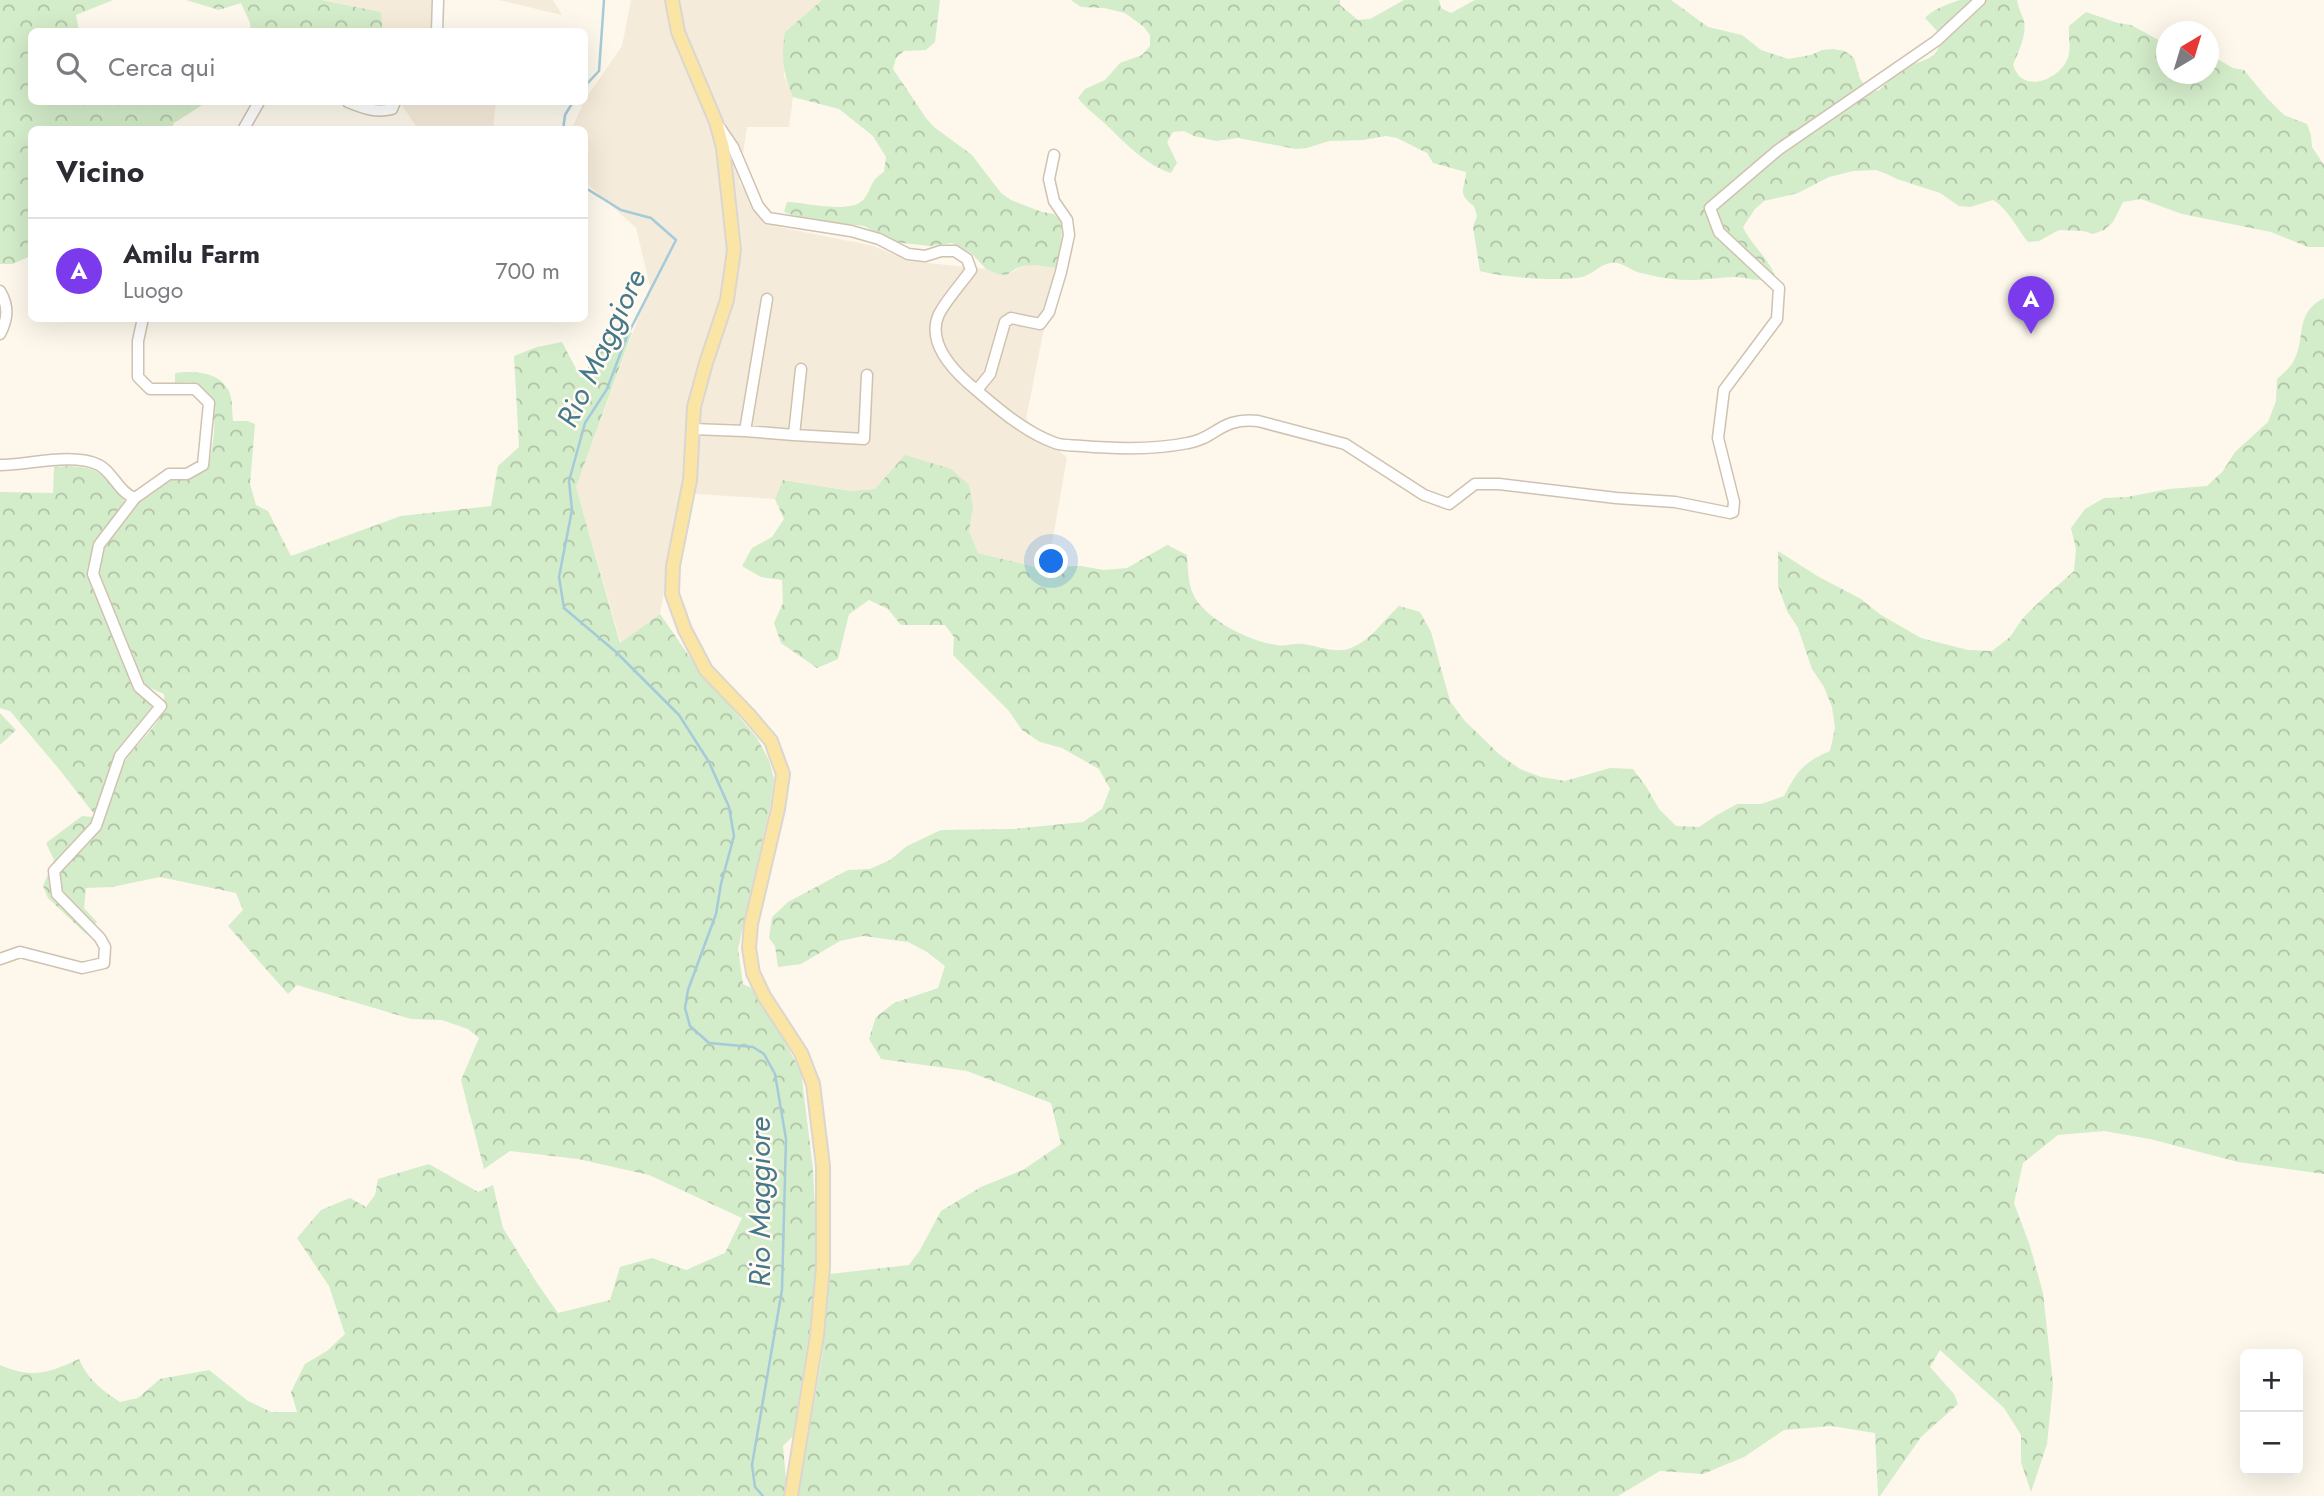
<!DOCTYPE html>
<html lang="it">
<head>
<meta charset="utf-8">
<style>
  :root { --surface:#fff; --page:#f2f2f3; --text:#2b2b33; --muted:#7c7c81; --line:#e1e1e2; --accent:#7c3aed }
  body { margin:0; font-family:Jost,sans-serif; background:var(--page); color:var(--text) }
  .controls { position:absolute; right:21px; bottom:21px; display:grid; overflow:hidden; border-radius:10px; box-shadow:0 7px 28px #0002 }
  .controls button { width:63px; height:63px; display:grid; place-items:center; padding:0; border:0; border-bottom:2px solid var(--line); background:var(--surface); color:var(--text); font:35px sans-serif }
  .compass { position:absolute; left:2156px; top:21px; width:63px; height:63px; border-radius:50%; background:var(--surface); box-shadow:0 7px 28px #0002; rotate:38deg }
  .you { position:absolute; left:1052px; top:562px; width:24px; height:24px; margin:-18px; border:5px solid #fff; border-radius:50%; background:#1a73e8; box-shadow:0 0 0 10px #1a73e833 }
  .badge { display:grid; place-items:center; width:46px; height:46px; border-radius:50%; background:var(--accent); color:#fff; font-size:23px; font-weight:700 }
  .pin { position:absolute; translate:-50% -58px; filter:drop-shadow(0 2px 4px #0008) }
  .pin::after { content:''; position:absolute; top:37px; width:24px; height:21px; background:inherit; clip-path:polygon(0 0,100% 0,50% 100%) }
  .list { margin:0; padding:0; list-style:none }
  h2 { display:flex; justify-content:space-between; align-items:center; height:91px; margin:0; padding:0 28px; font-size:30px }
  h2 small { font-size:23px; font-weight:400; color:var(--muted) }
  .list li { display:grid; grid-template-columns:46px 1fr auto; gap:21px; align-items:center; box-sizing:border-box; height:105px; padding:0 28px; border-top:2px solid var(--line) }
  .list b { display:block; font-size:26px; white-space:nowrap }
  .list p { margin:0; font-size:23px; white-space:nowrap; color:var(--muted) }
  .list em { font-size:23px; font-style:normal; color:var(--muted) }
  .icon { flex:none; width:38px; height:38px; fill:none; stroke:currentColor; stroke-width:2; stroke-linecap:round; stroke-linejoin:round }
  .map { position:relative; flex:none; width:2324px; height:1496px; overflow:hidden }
  .search { position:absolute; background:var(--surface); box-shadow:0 7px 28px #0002; left:28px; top:28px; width:560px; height:77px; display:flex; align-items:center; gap:18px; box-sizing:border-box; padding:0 24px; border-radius:10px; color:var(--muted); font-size:26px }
  .panel { position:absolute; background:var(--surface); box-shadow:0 7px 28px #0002; left:28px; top:126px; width:560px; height:196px; border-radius:10px }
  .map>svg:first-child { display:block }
  .residential { fill:#f5ebda }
  .forest { fill:url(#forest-crowns) }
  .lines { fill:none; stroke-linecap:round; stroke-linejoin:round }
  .stream { stroke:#a5cbda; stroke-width:2.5 }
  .minor-casing { stroke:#d0c2b0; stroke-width:13 }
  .major-casing { stroke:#dcd6d1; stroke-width:16 }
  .minor { stroke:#fff; stroke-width:10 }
  .major { stroke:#fbe5a5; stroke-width:12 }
  .labels { text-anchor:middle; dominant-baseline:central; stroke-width:5; stroke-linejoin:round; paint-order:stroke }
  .water-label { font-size:30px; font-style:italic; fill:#46788c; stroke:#fffbf2 }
</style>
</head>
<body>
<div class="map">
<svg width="2324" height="1496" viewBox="0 0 2324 1496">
  <defs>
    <pattern id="forest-crowns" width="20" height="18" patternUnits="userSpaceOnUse" patternTransform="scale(1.75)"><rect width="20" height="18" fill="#d3ecc9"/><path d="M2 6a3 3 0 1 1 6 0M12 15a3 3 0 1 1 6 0" fill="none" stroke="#b0c3a5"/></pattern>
  </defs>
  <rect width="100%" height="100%" fill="#fdf8eb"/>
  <path class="residential" d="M 323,0 L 434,0 L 433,31 L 383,31 L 381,12 Z
    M 498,0 L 553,0 L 562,15 Z
    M 631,0 L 822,0 L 785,32 L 784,76 L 793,97 L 789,127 L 747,127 L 739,182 L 769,225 L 874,246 L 908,261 L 986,269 L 997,274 L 1007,275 L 1026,264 L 1056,268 L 1026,419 L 1067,458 L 1048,566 L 1035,567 L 978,553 L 969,531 L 973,508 L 875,489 L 852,491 L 784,480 L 775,499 L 682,493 L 660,614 L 621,643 L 576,487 L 650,286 L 636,228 L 585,182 L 584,130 L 571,130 L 586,98 L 622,46 Z
    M 400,102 L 496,102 L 493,129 L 418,129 Z"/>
  <path class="forest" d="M 0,0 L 113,0 L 76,15 L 79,31 L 32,32 L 32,102 L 207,102 L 174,123 L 171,129 L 32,130 L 31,256 L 12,264 L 0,264 Z
    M 186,0 L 322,0 L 381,12 L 383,31 L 251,31 L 250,23 L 241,3 L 219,10 Z
    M 822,0 L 940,0 L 935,42 L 926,50 L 904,51 L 896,58 L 893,69 L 926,118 L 934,127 L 972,155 L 1001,193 L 1011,200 L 1042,212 L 1054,214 L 1062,222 L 1061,257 L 1056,268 C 1034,266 1025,260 1007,275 L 997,274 L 986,269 L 971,253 L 952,243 L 930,246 L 894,242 L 864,226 L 805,219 L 784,212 L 787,202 C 805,202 851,215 864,199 C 873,187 869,182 884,172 L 886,157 L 873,136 L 839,109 L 793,97 C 783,74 781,57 785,32 Z
    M 1071,0 L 1340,0 L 1340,5 L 1358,20 L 1370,19 L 1404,0 L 1439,0 L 1441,8 L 1451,13 L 1475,0 L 1671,0 L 1708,27 L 1742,35 L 1761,50 L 1788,59 L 1811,55 L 1822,50 L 1833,49 L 1845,51 L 1854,58 L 1860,79 L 1867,88 L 1878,91 C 1886,84 1895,75 1904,69 C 1922,57 1941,63 1940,34 L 1925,18 C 1933,9 1948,4 1960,0 L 2017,0 C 2018,8 2022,14 2024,21 C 2027,35 2018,52 2013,65 C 2015,69 2016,73 2019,76 C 2034,90 2060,76 2067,60 C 2072,51 2068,37 2069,26 L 2086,12 L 2118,23 L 2131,25 L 2166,44 L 2166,74 L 2208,74 L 2209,54 L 2233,68 L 2244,70 L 2267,98 L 2284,115 L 2307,124 L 2311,135 L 2312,147 L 2324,165 L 2324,247 L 2308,247 L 2271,232 L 2182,214 L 2141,199 L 2123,202 L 2113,222 L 2104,230 L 2093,234 L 2083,231 L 2059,230 L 2039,241 L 2028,242 C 2018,229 2006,207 1993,200 L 1970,207 L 1959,206 L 1940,193 L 1897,179 L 1887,174 L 1876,170 L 1853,171 L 1829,177 L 1798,193 L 1764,201 L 1755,209 L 1743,227 C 1751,245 1768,257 1775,276 C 1758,284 1750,277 1733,277 C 1713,278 1693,282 1673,279 C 1662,278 1651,275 1641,273 C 1631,271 1622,261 1611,263 C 1600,264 1592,275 1582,277 C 1561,282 1500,277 1480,271 L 1473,227 L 1477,216 L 1474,206 C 1456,193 1465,190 1466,172 L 1433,163 L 1427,153 L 1397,138 L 1386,136 L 1363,140 L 1329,141 L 1307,148 L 1296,149 L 1238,138 L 1216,141 L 1194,136 L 1184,131 L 1173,132 L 1167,142 L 1177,163 L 1171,173 C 1143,164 1123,140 1102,121 C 1093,113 1085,107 1078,98 L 1085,89 L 1105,80 L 1120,63 L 1142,55 L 1150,46 L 1150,35 L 1144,27 L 1125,13 L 1104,8 L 1081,7 Z
    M 2324,298 L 2324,1174 L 2238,1162 L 2150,1139 L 2104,1131 L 2058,1135 L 2023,1163 L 2014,1203 L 2030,1246 L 2043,1293 L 2053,1384 L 2047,1444 L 2031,1492 L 2021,1462 L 2021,1435 L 2004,1408 L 1940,1350 L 1930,1367 L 1954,1394 L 1958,1404 L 1921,1437 L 1880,1496 L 1878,1496 L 1875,1433 L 1831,1426 L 1784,1430 L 1744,1457 L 1703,1474 L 1660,1471 L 1618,1496 L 798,1496 L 822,1357 L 830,1274 L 909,1265 L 920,1250 L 941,1211 L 981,1187 L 1023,1170 L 1061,1144 L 1051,1103 L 967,1071 L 881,1059 L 869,1039 L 876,1017 L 894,1003 L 938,988 L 945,966 L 927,952 L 908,942 L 863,936 L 840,941 L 801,964 L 778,967 L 775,946 L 769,938 L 772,917 L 788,902 L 848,870 L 870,869 L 890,860 L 907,846 L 941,830 L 1014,829 L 1083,822 L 1102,809 L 1110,789 L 1099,769 L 1062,748 L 1040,742 L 1022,730 L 1009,711 L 953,655 L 954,637 L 945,625 L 901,625 L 888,609 L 869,600 L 849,614 L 838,659 L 817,668 L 781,643 L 774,623 L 783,603 L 782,580 L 761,577 L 742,566 L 752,548 L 772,537 L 784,519 L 775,499 L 783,480 L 851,491 L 875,489 L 905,455 L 951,469 L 969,485 L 973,508 L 969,531 L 978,553 L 1035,567 L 1081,566 L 1104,570 L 1127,568 L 1167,545 L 1187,555 C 1188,570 1188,589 1197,601 C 1213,623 1250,641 1276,645 C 1285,647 1294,643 1303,644 C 1318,646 1336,654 1351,648 C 1371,640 1383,621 1399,606 L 1420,612 L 1431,632 L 1450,701 L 1464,720 L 1500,755 L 1520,769 L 1541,777 L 1565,781 L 1610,768 L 1633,769 L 1647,788 L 1659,809 L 1676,826 L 1699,827 L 1717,815 L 1737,804 L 1761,804 L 1784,796 C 1798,770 1803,763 1830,751 L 1835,728 L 1832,707 L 1824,687 L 1812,669 L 1798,628 L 1787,611 L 1778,586 L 1778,551 L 1819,577 L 1861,599 L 1881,615 L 1921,638 L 1968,650 L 1992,651 L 2010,637 L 2023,618 L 2039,602 L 2074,571 L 2076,549 L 2071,528 L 2085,509 L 2104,498 L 2127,497 L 2169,489 L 2207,486 L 2223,471 L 2235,452 L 2268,422 L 2276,401 L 2277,379 C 2282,374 2290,368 2293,362 C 2307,338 2293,314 2324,298 Z
    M 619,323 L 632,333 L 576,487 L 620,643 L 660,614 L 696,666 L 757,738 L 769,760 L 774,779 L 770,807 L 738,949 L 743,984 L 755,990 L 801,1071 L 813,1169 L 817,1252 L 813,1310 L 793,1436 L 783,1446 L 786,1479 L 783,1496 L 0,1496 L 0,1365 C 32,1379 49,1373 79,1359 C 88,1380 102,1390 120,1402 L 138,1398 L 160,1379 L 209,1370 L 248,1401 L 271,1412 L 297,1412 L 291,1392 L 305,1364 L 327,1351 L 345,1334 L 329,1286 L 297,1238 L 321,1210 L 350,1198 L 366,1207 L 375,1195 L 378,1179 L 429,1164 L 478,1192 L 493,1185 L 503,1228 L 537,1283 L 558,1313 L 610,1300 L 620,1267 L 652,1258 L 686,1270 L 725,1253 L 742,1218 L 649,1175 L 578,1159 L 510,1151 L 484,1169 L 461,1080 L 479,1038 L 468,1029 L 442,1020 L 411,1019 L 297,985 L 288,994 L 228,926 L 243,910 L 236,893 L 160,877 L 112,887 L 86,888 L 84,908 L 97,922 L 86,934 L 48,898 L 43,886 L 54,860 L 46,843 L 82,816 L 105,818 C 111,801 115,781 123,765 C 135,740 168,725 164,694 L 142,684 L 96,573 L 103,546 L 136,501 L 170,478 L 187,478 L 208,467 C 214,442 217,422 211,397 L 191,382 L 175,383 L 175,373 C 193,371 216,371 227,388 C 233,396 232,412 233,421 L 247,421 L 255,424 L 250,484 L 256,505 L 268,511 L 291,556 L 401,516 L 491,506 L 498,466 L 519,447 L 514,356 L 537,347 L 562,342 L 581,378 Z
    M 67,466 C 100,467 107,475 125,502 L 94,543 L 89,576 L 134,688 L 154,707 L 115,755 L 95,815 L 59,769 L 10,711 L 0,708 L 0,492 L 53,493 L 54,467 Z
    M 0,713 L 16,730 L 0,745 Z"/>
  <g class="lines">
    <path class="stream" d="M 584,87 L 599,71 L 604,0
      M 563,130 L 565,115 L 573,102
      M 584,187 L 621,210 L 651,218 L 676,240 L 627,336 L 607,389 L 585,423 L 569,481 L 572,510 L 559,577 L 564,608 L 616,652 L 679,715 L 709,762 L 729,807 L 734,836 L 721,884 L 716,914 L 688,990 L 685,1008 L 690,1026 L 709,1043 L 753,1047 L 764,1054 L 775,1074 L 786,1139 L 782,1290 L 752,1465 L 755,1487 L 763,1496"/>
    <defs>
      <path id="minor" d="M 437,32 L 438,0
        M 348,102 C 363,108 375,113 392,109 L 395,102
        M 720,128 L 733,147 L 758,206 L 768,218 L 851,231 L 879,239 L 908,254 L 925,256 L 941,251 L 955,251 L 967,259 L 971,270 C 961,284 947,299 939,314 C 927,340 949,366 968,383 C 994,405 1022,431 1055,443 C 1063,446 1073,445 1082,446 C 1117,449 1153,450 1188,443 C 1217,438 1220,417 1258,421 L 1345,444 L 1424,495 L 1449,504 L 1475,484 L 1499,484 L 1616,498 L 1675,502 L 1730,513 L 1733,512 L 1734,502 L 1718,438 L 1724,390 L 1777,319 L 1779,288 L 1719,232 L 1710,208 L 1778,150 L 1936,41 L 1980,0
        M 243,130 L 259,102
        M 0,291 C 9,306 8,319 0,334
        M 977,390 L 990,374 L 1005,322 L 1011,318 L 1040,324 L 1049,312 L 1061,272 L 1069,235 L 1067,220 L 1054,201 L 1049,179 L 1054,155
        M 692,429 L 745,431 L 767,299
        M 745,431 L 794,435 L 801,369
        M 794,435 L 864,439 L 867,375
        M 0,465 C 28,465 73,452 99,465 C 113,472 119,493 135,498
        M 0,959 L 20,952 L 82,968 L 104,963 L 105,947 L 100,938 L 57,894 L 54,871 L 96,826 L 120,756 L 161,706 L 139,687 L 93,574 L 99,545 L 135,498 L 169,474 L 187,474 L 203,465 L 209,403 L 195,389 L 150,389 L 138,377 L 138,341 L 143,318"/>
      <path id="major" d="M 672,0 L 678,32 L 716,122 L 723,148 L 734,250 L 727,300 L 706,363 L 694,407 L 690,480 L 673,566 L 672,594 L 685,630 L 706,670 L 749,715 L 771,741 L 783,774 L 778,809 L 751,924 L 749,948 L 753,973 L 764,996 L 801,1053 L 813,1084 L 823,1166 L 823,1267 L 817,1335 L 791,1496"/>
    </defs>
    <use href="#minor" class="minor-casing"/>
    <use href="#major" class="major-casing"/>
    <use href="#minor" class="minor"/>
    <use href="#major" class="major"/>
  </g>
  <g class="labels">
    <g class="water-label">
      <text transform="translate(601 348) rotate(-65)">Rio Maggiore</text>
      <text transform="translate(759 1202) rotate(-90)">Rio Maggiore</text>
    </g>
  </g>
</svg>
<div class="controls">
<button>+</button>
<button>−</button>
</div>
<svg class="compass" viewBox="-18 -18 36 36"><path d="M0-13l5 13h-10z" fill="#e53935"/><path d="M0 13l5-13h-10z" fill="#7c7c81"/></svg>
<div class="you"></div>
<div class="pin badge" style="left:2031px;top:334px">A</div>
<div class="search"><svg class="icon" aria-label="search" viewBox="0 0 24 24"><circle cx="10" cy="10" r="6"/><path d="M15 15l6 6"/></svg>Cerca qui</div>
<section class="panel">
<h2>Vicino<small></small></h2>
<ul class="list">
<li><span class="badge">A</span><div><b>Amilu Farm</b><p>Luogo</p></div><em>700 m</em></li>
</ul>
</section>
</div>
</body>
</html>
